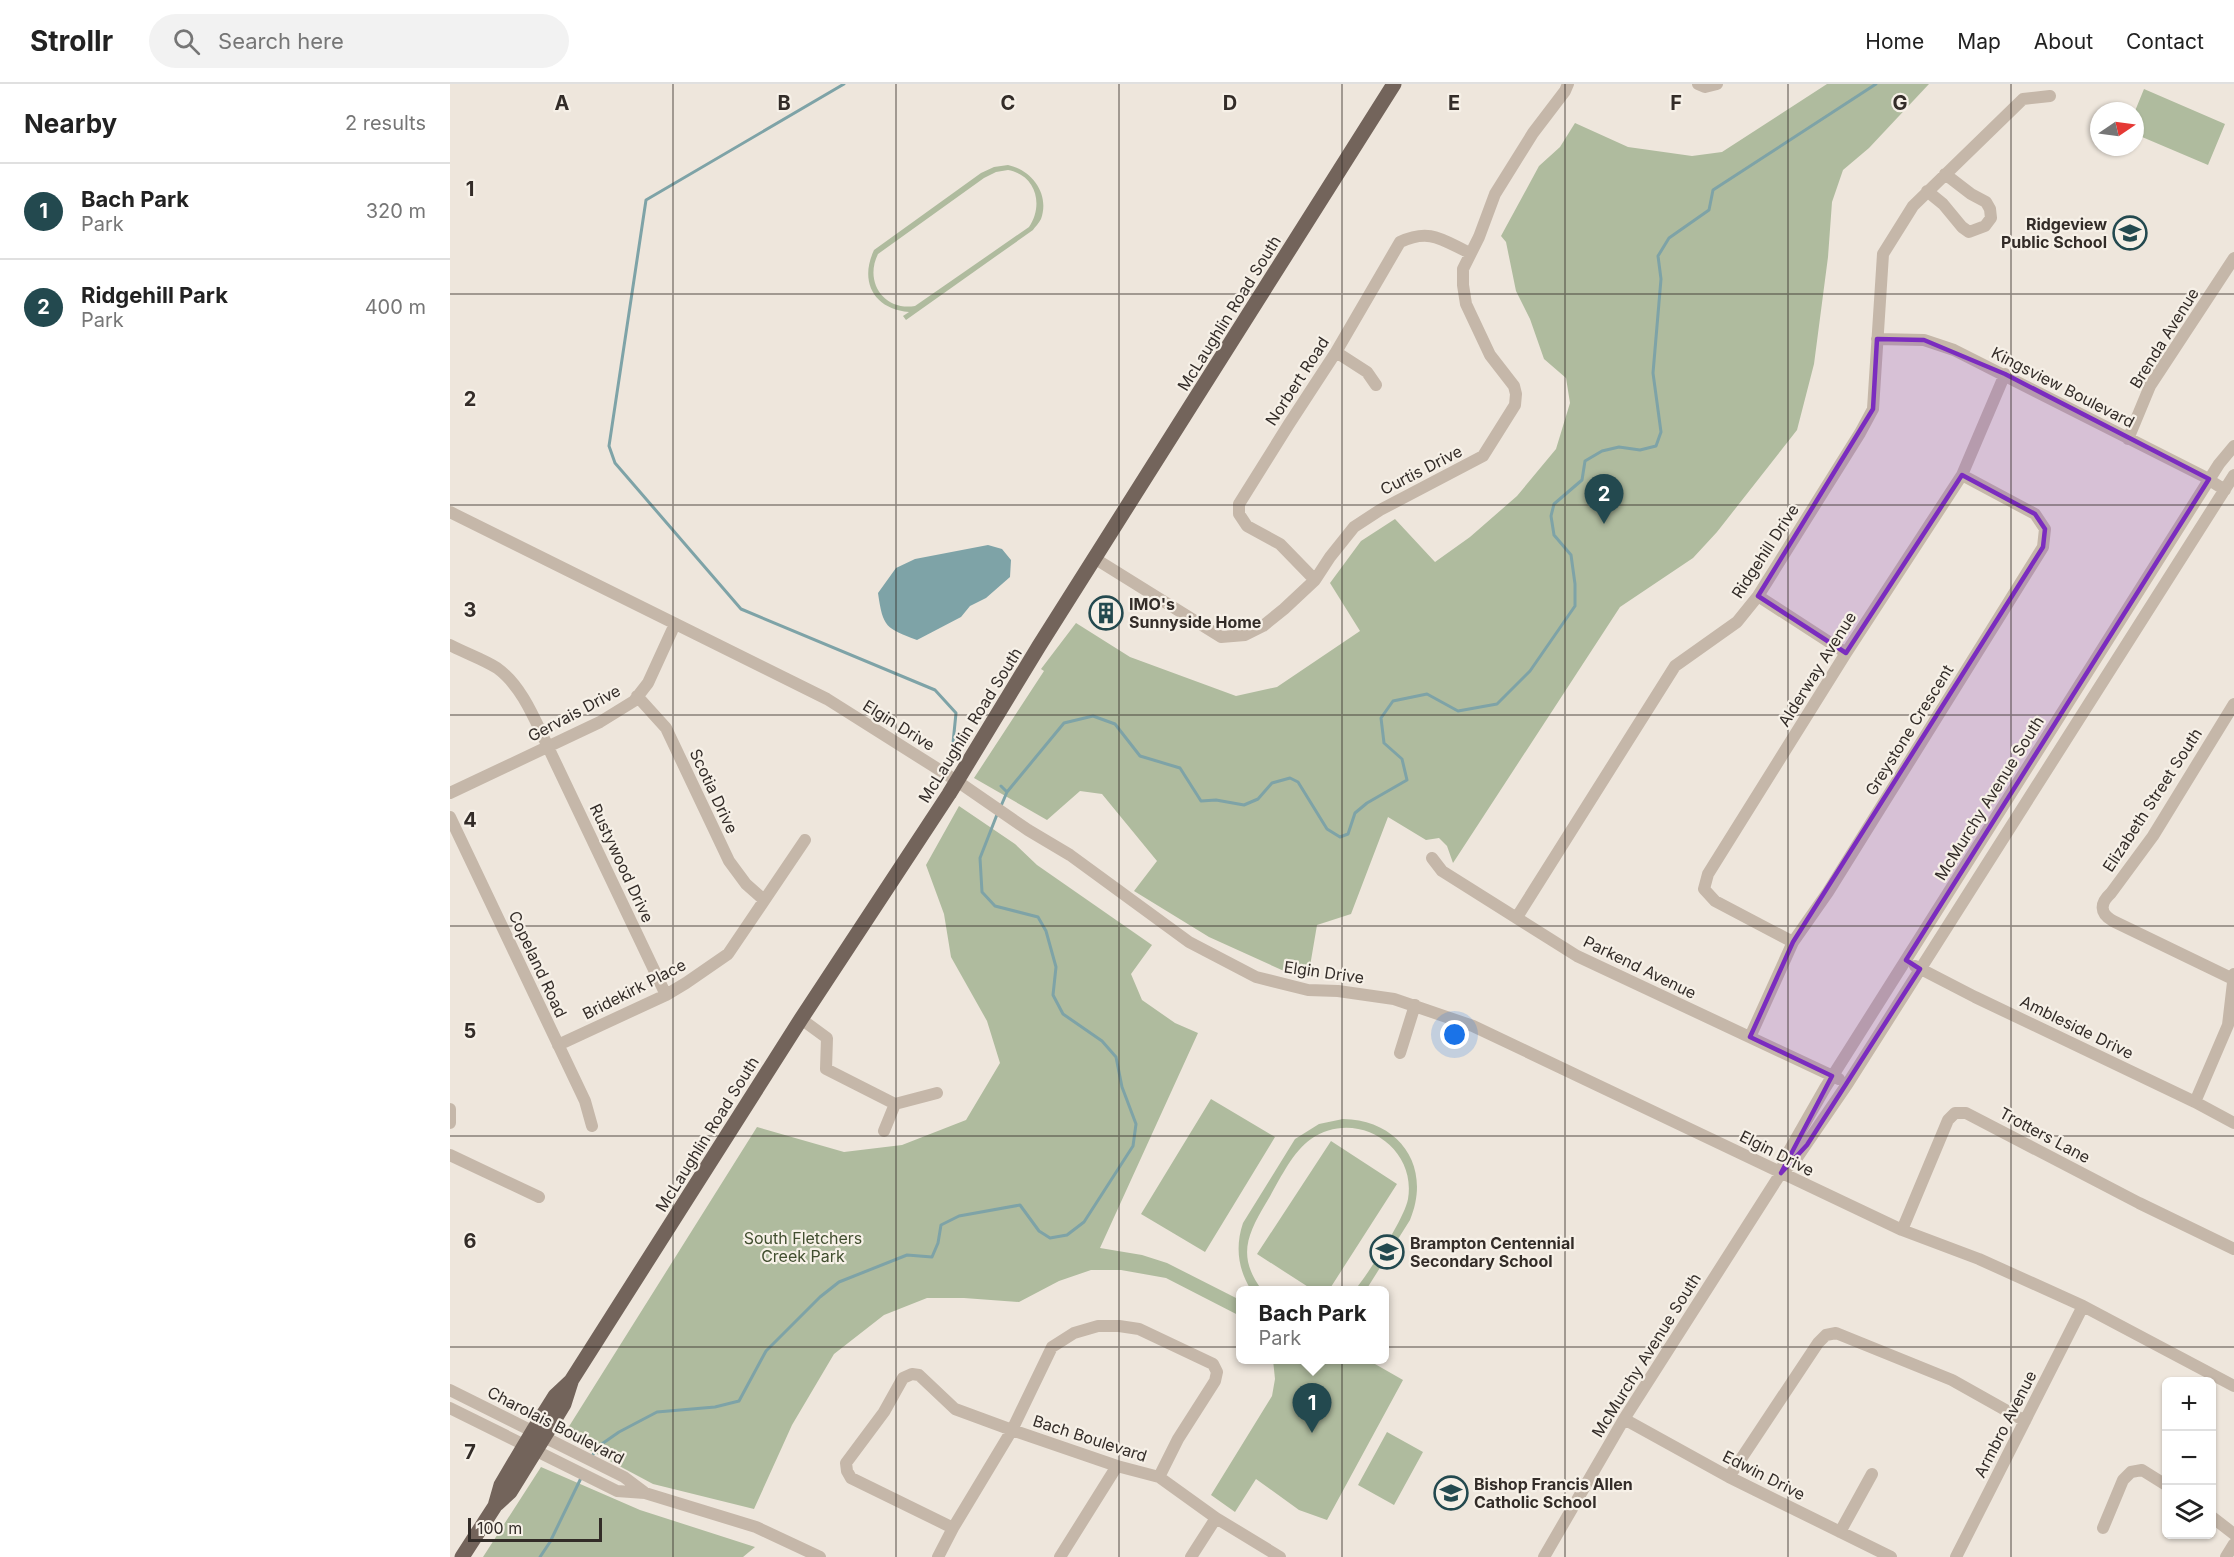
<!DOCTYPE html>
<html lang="en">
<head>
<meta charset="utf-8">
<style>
  :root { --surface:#fff; --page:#f2f2f2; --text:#222; --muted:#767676; --line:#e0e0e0; --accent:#23494f }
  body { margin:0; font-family:Inter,sans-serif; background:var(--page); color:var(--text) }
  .controls { position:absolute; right:18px; bottom:18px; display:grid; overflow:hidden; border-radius:9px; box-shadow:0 2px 4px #0004 }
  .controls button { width:54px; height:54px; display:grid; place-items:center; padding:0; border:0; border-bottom:2px solid var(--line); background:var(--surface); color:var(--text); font:30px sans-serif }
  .compass { position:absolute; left:1640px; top:18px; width:54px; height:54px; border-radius:50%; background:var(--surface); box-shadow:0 2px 4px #0004; rotate:77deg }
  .scale { position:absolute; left:18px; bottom:15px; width:134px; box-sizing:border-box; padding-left:6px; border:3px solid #332c28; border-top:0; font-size:16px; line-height:21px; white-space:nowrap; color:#332c28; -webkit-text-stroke:4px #f6f0e7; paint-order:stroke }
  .you { position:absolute; left:1005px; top:951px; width:21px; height:21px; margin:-15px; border:4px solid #fff; border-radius:50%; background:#1a73e8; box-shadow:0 0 0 9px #1a73e833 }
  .badge { display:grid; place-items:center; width:39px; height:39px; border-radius:50%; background:var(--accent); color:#fff; font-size:20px; font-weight:700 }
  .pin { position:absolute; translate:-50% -50px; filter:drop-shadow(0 2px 3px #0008) }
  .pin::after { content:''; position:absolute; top:32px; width:21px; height:18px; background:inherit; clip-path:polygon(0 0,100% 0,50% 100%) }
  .popup { position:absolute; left:786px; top:1202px; width:153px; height:78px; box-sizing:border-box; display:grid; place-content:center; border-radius:9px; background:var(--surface); filter:drop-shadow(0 2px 4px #0005); font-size:20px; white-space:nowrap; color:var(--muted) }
  .popup b { font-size:22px; color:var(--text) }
  .popup::after { content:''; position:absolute; left:50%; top:100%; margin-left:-12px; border:12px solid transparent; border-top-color:var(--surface) }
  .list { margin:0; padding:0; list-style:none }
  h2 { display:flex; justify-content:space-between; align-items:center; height:78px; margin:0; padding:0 24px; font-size:26px }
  h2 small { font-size:20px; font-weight:400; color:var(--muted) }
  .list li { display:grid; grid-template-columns:39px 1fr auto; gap:18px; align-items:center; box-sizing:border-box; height:96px; padding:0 24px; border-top:2px solid var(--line) }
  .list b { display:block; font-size:22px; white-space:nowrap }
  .list p { margin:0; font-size:20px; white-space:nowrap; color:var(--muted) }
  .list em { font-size:20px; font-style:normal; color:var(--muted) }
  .icon { flex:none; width:33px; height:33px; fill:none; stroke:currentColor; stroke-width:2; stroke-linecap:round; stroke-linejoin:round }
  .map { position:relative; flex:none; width:1784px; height:1473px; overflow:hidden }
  header { display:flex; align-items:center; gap:36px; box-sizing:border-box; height:84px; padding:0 30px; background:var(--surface); border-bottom:2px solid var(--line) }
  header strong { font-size:28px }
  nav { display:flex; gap:33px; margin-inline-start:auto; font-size:21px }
  .search { width:420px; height:54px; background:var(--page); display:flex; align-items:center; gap:15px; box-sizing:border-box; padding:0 21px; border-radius:33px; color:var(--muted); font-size:22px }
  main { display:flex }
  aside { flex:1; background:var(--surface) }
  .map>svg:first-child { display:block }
  .green { fill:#afbb9e; fill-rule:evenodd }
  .water { fill:#7ea3a7 }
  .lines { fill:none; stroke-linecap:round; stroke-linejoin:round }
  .stream { stroke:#7ea3a7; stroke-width:3 }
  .minor { stroke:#c5b7a9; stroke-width:12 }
  .major { stroke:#73645b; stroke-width:15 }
  .marked { fill:#7b2cbf; fill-opacity:0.2; stroke:#7b2cbf; stroke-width:4.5; stroke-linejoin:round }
  .grid { fill:none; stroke:#332c28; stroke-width:1.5; stroke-opacity:0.55 }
  .labels { text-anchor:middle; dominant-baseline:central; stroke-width:4.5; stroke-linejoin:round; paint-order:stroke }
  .poi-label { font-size:16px; font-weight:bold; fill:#332c28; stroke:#f6f0e7; text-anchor:start }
  .street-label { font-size:16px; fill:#332c28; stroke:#f6f0e7 }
  .park-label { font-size:16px; fill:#414e2f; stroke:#f6f0e7 }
  .grid-label { font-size:20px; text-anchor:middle; font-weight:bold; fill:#332c28; stroke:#f6f0e7; stroke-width:4.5; stroke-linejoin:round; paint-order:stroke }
</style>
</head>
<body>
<header>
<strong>Strollr</strong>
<div class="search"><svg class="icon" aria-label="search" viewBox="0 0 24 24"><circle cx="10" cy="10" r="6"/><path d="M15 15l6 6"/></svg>Search here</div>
<nav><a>Home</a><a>Map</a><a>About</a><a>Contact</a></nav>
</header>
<main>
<aside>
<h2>Nearby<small>2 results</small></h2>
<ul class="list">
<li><span class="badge">1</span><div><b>Bach Park</b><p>Park</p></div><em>320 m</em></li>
<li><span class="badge">2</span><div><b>Ridgehill Park</b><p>Park</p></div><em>400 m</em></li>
</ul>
</aside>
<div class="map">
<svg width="1784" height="1473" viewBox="0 0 1784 1473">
  <rect width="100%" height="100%" fill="#eee6dc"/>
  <path class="green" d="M 1377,0 L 1479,0 L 1419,64 L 1393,86 L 1382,118 L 1378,173 L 1364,280 L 1347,346 L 1267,448 L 1243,474 L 1170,523 L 1003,779 L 997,762 L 989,754 L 976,756 L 938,733 L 901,830 L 867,841 L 859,888 L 834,887 L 759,853 L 684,807 L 707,777 L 652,710 L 630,707 L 597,736 L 524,694 L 594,587 L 591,585 L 626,539 L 680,573 L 786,612 L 827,603 L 910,547 L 880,499 L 911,457 L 945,435 L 985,478 L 1020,453 L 1067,412 L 1106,365 L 1120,319 L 1116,294 L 1094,275 L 1080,235 L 1066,207 L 1056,158 L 1051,152 L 1089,82 L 1110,63 L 1125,39 L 1178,63 L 1242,72 L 1272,68 Z
    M 1694,5 L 1775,40 L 1758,81 L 1685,50 L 1685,27 Z
    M 558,81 C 582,86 600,110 591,135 C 589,139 585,143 583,146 L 456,236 L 453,232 L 459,228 C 424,225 409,198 424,166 L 531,89 L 544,83 ZM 558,86 C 586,91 594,121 579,143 L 465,222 C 434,227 414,198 428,170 L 534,94 L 546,88 Z
    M 509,722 L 565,760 L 587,781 L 702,861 L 681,890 L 692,916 L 725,939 L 748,949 L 650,1164 L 692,1171 L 717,1179 L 790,1216 L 790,1232 L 716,1194 L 671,1186 L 641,1186 L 609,1197 L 569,1218 L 514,1214 L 477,1214 L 434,1231 L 384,1270 L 342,1341 L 304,1425 L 203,1400 L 113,1352 L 307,1043 L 394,1068 L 452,1061 L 516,1036 L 550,979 L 537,937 L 501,873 L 494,830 L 476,781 Z
    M 761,1015 L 825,1053 L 755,1168 L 691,1130 Z
    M 893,1035 C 950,1036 982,1083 960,1136 L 916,1206 L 905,1206 C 919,1188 954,1136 958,1115 C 967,1061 905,1024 861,1055 C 841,1069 829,1098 816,1119 C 797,1151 787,1173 812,1206 L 801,1206 C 788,1185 785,1163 793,1139 L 845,1055 L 869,1040 Z
    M 881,1057 L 947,1100 L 879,1206 L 863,1206 L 807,1170 Z
    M 823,1276 L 918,1276 L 953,1296 L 877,1436 L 849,1426 L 806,1395 L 785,1428 L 761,1411 L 822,1312 L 825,1295 Z
    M 937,1348 L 973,1368 L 944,1421 L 908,1401 Z
    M 91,1383 L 190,1426 L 305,1463 L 293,1473 L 33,1473 Z"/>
  <path class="water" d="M 538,461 L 552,465 L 561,476 L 560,493 L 536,514 L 520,522 L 511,533 L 467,556 C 436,544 433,544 428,509 L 446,484 L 465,475 Z"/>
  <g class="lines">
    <path class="stream" d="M 394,0 L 196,116 L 159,362 L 165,379 L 291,525 L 485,606 L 506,629 L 503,659
      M 551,702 L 557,708
      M 551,722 L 557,708 L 614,639 L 643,632 L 665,640 L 690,672 L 730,684 L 751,717 L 766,716 L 794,721 L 808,715 L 822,699 L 840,694 L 848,698 L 877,745 L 890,753 L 898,750 L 905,729 L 917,719 L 957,696 L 952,675 L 934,659 L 931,634 L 943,617 L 977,610 L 1008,627 L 1047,620 L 1080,587 L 1125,522 L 1125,500 L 1121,471 L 1104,451 L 1101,432 L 1104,420 L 1132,396 L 1135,377 L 1152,367 L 1169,363 L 1190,366 L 1206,362 L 1211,348 L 1203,289 L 1211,195 L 1208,172 L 1219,154 L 1259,126 L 1263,106 L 1426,0
      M 548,728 L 530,774 L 532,808 L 545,822 L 588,833 L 596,847 L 606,883 L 603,911 L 613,930 L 652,957 L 666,973 L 672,1003 L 686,1040 L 683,1062 L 634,1138 L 617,1151 L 600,1154 L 589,1147
      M 142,1373 L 146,1364 L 169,1348 L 207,1328 L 265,1323 L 289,1317 L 316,1267 L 370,1213 L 389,1198 L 457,1171 L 482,1173 L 488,1159 L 491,1141 L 509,1132 L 570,1121 L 589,1147
      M 90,1473 L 100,1458 L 132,1392"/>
    <path class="minor" d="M 1248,0 L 1255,3 L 1267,0
      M 1477,107 L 1493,120 L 1512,143 L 1519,148 L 1535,142 L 1541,134 L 1540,125 L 1536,118 L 1521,110 L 1495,90
      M 1427,255 L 1474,256 L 1504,266 L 1753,392 L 1775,406
      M 886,268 L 917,288 L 926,301
      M 1678,355 L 1700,302 L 1784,174
      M 0,428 L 377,615 L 507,697 L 578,746 L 620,771 L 739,858 L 806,893 L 858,906 L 888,907 L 944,915 L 1023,942 L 1452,1146 L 1529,1175 L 1633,1222 L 1784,1302
      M 644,474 L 771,553 L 795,551 L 813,542 L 834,525 L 865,496 L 880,473 L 904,443 L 930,426 L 1033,372 L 1065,321 L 1066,310 L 1064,302 L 1040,271 L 1016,220 L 1013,201 L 1013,185 L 1029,153 L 1045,110 L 1083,49 L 1115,7 L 1118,0
      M 865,496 L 830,460 L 797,442 L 789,430 L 789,420 L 839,340 L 886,268 L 950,158 C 980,144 992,156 1020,169
      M 1308,512 L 1396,569
      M 0,561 C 15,569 33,575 47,584 C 72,602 85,636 98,663 L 216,911
      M 187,612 L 216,644 L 279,777 L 296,800 L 313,815
      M 0,709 L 150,638 L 184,617 L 198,599 L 225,540
      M 0,733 L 135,1017 L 142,1042
      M 982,774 L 992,787 L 1127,872 L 1389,995
      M 1067,833 L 1225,582 L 1287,538 L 1308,512 L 1410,349 L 1423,325 L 1433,170 L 1463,122 L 1573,15 L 1600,12
      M 1343,858 L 1265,817 L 1254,805 L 1258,790 L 1396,569 L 1512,391 L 1555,290
      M 1465,882 L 1525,913 L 1745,1018 L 1784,1039
      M 1783,895 L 1663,837 C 1649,829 1650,819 1661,809 L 1703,752 L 1784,620
      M 351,935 L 377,954 L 376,985 L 445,1020 L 487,1009
      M 1300,953 L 1343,858 L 1378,808 L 1593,463 L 1595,445 L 1585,430 L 1512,391
      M 108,961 L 216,911 L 236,899 L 278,870 L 355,756
      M 950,969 L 965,921
      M 1745,1018 L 1778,941 L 1784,890
      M 0,1025 L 0,1039
      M 434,1047 L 445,1020
      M 0,1071 L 89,1113
      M 1331,1089 L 1344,1078 L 1398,999 L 1784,391
      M 1452,1146 L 1498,1036 L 1505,1029 L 1516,1029 L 1689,1119 L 1784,1165
      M 0,1306 L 174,1393 L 194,1408
      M 0,1324 L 167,1407 L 195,1409 L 306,1443 L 370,1473
      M 1174,1335 L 1279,1393 L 1441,1473
      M 1279,1393 L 1368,1259 L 1376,1251 L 1386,1249 L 1502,1296 L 1575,1337
      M 1762,1433 L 1784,1450
      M 503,1444 L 401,1394 L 397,1387 L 396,1379 L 434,1328 L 453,1294 L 462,1290 L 469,1291 L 505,1325 L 562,1346 L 602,1263 L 624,1249 L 648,1242 L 669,1242 L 689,1245 L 763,1280 L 767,1288 L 765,1297 L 728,1355 L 709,1393
      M 1653,1444 L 1673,1396 L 1681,1388 L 1692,1386 L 1716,1401
      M 1390,1448 L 1422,1390
      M 488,1473 L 503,1444 L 562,1346 L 667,1382 L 709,1393 L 766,1434 L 830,1473
      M 610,1473 L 667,1382
      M 741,1473 L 766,1434
      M 1094,1473 L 1174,1335 L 1331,1089 L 1335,1074 L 1375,1004 L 1769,380 L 1784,362
      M 1506,1473 L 1633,1222
      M 1776,1473 L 1784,1460"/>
    <path class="major" d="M 47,1420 L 60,1408 L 94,1353 L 114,1320 L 121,1298
      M 12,1473 L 45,1422 L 51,1401 L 83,1347 L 105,1312 L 121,1297 L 351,935 L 499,710 L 589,562 L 944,0"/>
  </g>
  <path class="marked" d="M 1427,255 L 1474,256 L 1555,290 L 1759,395 L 1456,876 L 1470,885 L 1357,1061 L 1331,1089 L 1382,992 L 1300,953 L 1343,858 L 1593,463 L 1595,445 L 1585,430 L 1512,391 L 1396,569 L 1308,512 L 1423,325 Z"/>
  <path class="grid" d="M 223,0 L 223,1473M 446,0 L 446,1473M 669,0 L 669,1473M 892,0 L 892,1473M 1115,0 L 1115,1473M 1338,0 L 1338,1473M 1561,0 L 1561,1473M 0,210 L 1784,210M 0,421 L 1784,421M 0,631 L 1784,631M 0,842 L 1784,842M 0,1052 L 1784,1052M 0,1263 L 1784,1263"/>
  <defs>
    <symbol id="school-ring" viewBox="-11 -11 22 22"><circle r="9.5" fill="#f6f0e7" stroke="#23494f" stroke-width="1.5"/><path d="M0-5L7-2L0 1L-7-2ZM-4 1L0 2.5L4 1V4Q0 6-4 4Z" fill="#23494f"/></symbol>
    <symbol id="building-ring" viewBox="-11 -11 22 22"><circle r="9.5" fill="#f6f0e7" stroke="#23494f" stroke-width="1.5"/><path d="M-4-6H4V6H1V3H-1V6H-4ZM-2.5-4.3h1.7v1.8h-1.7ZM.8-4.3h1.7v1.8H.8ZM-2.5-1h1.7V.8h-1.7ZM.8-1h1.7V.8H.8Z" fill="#23494f"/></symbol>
  </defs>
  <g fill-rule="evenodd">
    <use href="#school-ring" x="1661" y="130" width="38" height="38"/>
    <use href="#building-ring" x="637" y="510" width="38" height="38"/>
    <use href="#school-ring" x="918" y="1149" width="38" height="38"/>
    <use href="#school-ring" x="982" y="1390" width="38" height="38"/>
  </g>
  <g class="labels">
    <g class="poi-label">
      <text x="1657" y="140" text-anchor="end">Ridgeview<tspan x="1657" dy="18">Public School</tspan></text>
      <text x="679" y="520">IMO's<tspan x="679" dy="18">Sunnyside Home</tspan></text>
      <text x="960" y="1159">Brampton Centennial<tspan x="960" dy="18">Secondary School</tspan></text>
      <text x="1024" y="1400">Bishop Francis Allen<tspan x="1024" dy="18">Catholic School</tspan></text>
    </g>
    <g class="street-label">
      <text transform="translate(779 229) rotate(-58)">McLaughlin Road South</text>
      <text transform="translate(1714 254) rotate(-58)">Brenda Avenue</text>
      <text transform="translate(847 297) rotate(-57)">Norbert Road</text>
      <text transform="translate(1613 303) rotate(27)">Kingsview Boulevard</text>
      <text transform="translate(971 386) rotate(-27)">Curtis Drive</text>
      <text transform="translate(1315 467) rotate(-57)">Ridgehill Drive</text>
      <text transform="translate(1367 585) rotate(-58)">Alderway Avenue</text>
      <text transform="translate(124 629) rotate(-28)">Gervais Drive</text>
      <text transform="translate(449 641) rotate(32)">Elgin Drive</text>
      <text transform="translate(520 641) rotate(-58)">McLaughlin Road South</text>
      <text transform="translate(1459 646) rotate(-58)">Greystone Crescent</text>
      <text transform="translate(264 707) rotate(65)">Scotia Drive</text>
      <text transform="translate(1539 714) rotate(-58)">McMurchy Avenue South</text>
      <text transform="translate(1702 716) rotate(-57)">Elizabeth Street South</text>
      <text transform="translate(172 779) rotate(65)">Rustywood Drive</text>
      <text transform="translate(88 880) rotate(65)">Copeland Road</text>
      <text transform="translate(1190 883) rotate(26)">Parkend Avenue</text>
      <text transform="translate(874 888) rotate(8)">Elgin Drive</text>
      <text transform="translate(184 905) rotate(-27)">Bridekirk Place</text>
      <text transform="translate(1627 943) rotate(26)">Ambleside Drive</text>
      <text transform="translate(257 1050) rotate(-58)">McLaughlin Road South</text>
      <text transform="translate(1595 1051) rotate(28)">Trotters Lane</text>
      <text transform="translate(1327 1069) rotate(27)">Elgin Drive</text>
      <text transform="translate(1196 1271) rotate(-58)">McMurchy Avenue South</text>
      <text transform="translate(1555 1340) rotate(-63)">Armbro Avenue</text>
      <text transform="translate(106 1341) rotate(27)">Charolais Boulevard</text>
      <text transform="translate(640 1354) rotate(18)">Bach Boulevard</text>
      <text transform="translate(1314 1391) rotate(27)">Edwin Drive</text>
    </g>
    <g class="park-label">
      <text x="353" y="1154">South Fletchers<tspan x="353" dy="18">Creek Park</tspan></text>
    </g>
  </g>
  <g class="grid-label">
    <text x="112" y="26">A</text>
    <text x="334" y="26">B</text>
    <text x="558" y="26">C</text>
    <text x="780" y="26">D</text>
    <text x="1004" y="26">E</text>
    <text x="1226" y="26">F</text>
    <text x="1450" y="26">G</text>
    <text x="20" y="112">1</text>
    <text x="20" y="322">2</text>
    <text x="20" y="533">3</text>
    <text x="20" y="743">4</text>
    <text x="20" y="954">5</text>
    <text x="20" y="1164">6</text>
    <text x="20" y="1375">7</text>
  </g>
</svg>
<div class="controls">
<button>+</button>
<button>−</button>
<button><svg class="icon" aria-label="layers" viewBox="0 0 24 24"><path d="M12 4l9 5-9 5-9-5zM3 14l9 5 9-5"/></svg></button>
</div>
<svg class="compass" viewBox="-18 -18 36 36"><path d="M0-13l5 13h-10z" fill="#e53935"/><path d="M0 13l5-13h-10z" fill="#767676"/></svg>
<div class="scale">100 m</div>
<div class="you"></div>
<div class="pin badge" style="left:862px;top:1349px">1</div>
<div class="popup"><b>Bach Park</b>Park</div>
<div class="pin badge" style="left:1154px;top:440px">2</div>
</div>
</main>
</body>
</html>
